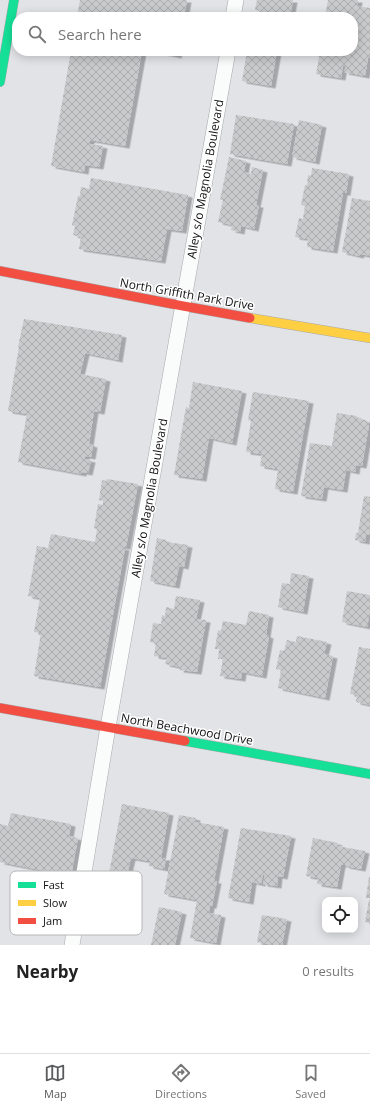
<!DOCTYPE html>
<html lang="en">
<head>
<meta charset="utf-8">
<style>
  :root { --surface:#fff; --page:#f2f2f2; --text:#222; --muted:#767676; --line:#e0e0e0; --accent:#595a5c }
  body { margin:0; font-family:"Open Sans",sans-serif; background:var(--page); color:var(--text) }
  .controls { position:absolute; right:12px; bottom:12px; display:grid; overflow:hidden; border-radius:8px; box-shadow:0 2px 10px #0003 }
  .controls button { width:36px; height:36px; display:grid; place-items:center; padding:0; border:0; border-bottom:1px solid var(--line); background:var(--surface); color:var(--text); font:20px sans-serif }
  .list { margin:0; padding:0; list-style:none }
  h2 { display:flex; justify-content:space-between; align-items:center; height:52px; margin:0; padding:0 16px; font-size:17px }
  h2 small { font-size:13px; font-weight:400; color:var(--muted) }
  .icon { flex:none; width:22px; height:22px; fill:none; stroke:currentColor; stroke-width:2; stroke-linecap:round; stroke-linejoin:round }
  .map { position:relative; flex:none; width:370px; height:945px; overflow:hidden }
  .search { position:absolute; background:var(--surface); box-shadow:0 2px 10px #0003; left:12px; right:12px; top:12px; height:44px; display:flex; align-items:center; gap:10px; box-sizing:border-box; padding:0 14px; border-radius:16px; color:var(--muted); font-size:15px }
  .sheet { height:108px; background:var(--surface) }
  nav { display:flex; justify-content:space-around; align-items:center; box-sizing:border-box; height:56px; border-top:1px solid var(--line); background:var(--surface); font-size:11px; color:var(--muted) }
  nav a { display:grid; justify-items:center; gap:2px }
  nav .on { color:var(--accent) }
  .map>svg:first-child { display:block }
  .building { fill:url(#building-cross-hatch); filter:url(#shadow) }
  .lines { fill:none; stroke-linecap:round; stroke-linejoin:round }
  .lane-casing { stroke:#a8a9ac; stroke-width:16 }
  .fast-casing { stroke:#a8a9ac; stroke-width:10 }
  .slow-casing { stroke:#a8a9ac; stroke-width:10 }
  .jam-casing { stroke:#a8a9ac; stroke-width:10 }
  .lane { stroke:#fafbfb; stroke-width:15 }
  .fast { stroke:#16e098; stroke-width:9 }
  .slow { stroke:#ffcf43; stroke-width:9 }
  .jam { stroke:#f24e42; stroke-width:9 }
  .labels { text-anchor:middle; dominant-baseline:central; stroke-width:3; stroke-linejoin:round; paint-order:stroke }
  .street-label { font-size:12px; fill:#101012; stroke:#fff }
  .key { fill:#fff; stroke:#b7b7b8; stroke-width:1 }
  .key-label { font-size:11px; fill:#101012 }
</style>
</head>
<body>
<div class="map">
<svg width="370" height="945" viewBox="0 0 370 945">
  <defs>
    <pattern id="building-cross-hatch" width="8" height="8" patternUnits="userSpaceOnUse"><rect width="8" height="8" fill="#c8cacc"/><path d="M0 0l8 8M0 8l8-8" fill="none" stroke="#abacae"/></pattern>
    <filter id="shadow"><feDropShadow dx="4.5" dy="2.5" stdDeviation="0" flood-color="#0004"/></filter>
  </defs>
  <rect width="100%" height="100%" fill="#e1e3e6"/>
  <path class="building" d="M 80,0 L 187,0 L 184,17 L 77,17 Z
    M 257,0 L 293,0 L 290,17 L 279,17 L 279,15 L 255,10 Z
    M 328,0 L 358,0 L 357,6 L 370,8 L 370,54 L 369,58 L 368,58 L 365,76 L 344,72 L 346,66 L 343,66 L 341,78 L 316,74 L 320,51 L 353,51 L 353,17 L 325,17 Z
    M 71,51 L 142,51 L 125,146 L 90,140 L 90,144 L 103,146 L 99,167 L 85,165 L 84,172 L 51,166 Z
    M 153,51 L 178,51 L 177,56 Z
    M 247,51 L 277,51 L 271,86 L 242,81 Z
    M 236,115 L 294,124 L 287,164 L 230,154 Z
    M 299,120 L 322,125 L 315,162 L 292,157 Z
    M 229,157 L 246,161 L 244,172 L 251,174 L 252,167 L 263,170 L 256,205 L 259,205 L 254,229 L 241,226 L 240,232 L 231,230 L 232,225 L 218,222 L 223,200 L 220,200 Z
    M 312,168 L 349,174 L 346,193 L 343,193 L 333,251 L 307,247 L 308,239 L 295,237 L 299,218 L 303,219 L 305,206 L 301,205 L 305,185 L 307,186 L 308,175 L 311,176 Z
    M 91,178 L 188,195 L 182,231 L 167,229 L 161,261 L 79,249 L 81,237 L 73,235 L 75,226 L 72,225 L 78,196 L 80,196 L 81,187 L 89,189 Z
    M 352,198 L 370,201 L 370,256 L 360,254 L 359,256 L 342,252 Z
    M 24,319 L 122,335 L 118,360 L 85,353 L 80,374 L 106,379 L 100,412 L 94,411 L 89,444 L 93,445 L 91,457 L 85,456 L 85,459 L 91,460 L 88,473 L 82,472 L 82,474 L 18,462 L 27,414 L 8,411 L 19,347 L 18,347 Z
    M 193,382 L 242,391 L 232,443 L 209,438 L 202,479 L 174,475 L 186,407 L 189,408 Z
    M 253,392 L 309,401 L 293,492 L 275,489 L 278,469 L 260,466 L 262,454 L 246,452 L 251,421 L 248,420 Z
    M 337,413 L 357,416 L 357,418 L 365,420 L 368,422 L 369,425 L 362,466 L 356,465 L 355,472 L 346,470 L 343,490 L 324,487 L 322,499 L 301,496 L 310,443 L 332,446 Z
    M 107,479 L 138,484 L 126,547 L 105,544 L 125,548 L 100,687 L 34,676 L 41,633 L 34,632 L 40,598 L 28,596 L 37,546 L 48,548 L 51,534 L 95,542 L 97,529 L 94,528 L 98,504 L 103,505 L 103,501 L 99,500 L 102,480 L 106,481 Z
    M 364,496 L 370,497 L 370,535 L 366,534 L 365,542 L 355,540 L 356,533 L 358,533 Z
    M 157,538 L 166,540 L 166,542 L 188,545 L 184,567 L 179,566 L 175,586 L 150,581 Z
    M 291,573 L 309,576 L 303,612 L 278,607 L 282,583 L 290,584 Z
    M 347,591 L 370,595 L 370,611 L 367,627 L 342,622 Z
    M 176,596 L 200,600 L 196,619 L 206,620 L 197,672 L 179,670 L 180,667 L 165,664 L 167,658 L 154,656 L 156,643 L 150,642 L 153,623 L 161,624 L 162,615 L 165,616 L 166,607 L 174,609 Z
    M 249,611 L 269,615 L 266,635 L 269,636 L 262,676 L 242,672 L 241,679 L 220,676 L 223,659 L 218,659 L 219,649 L 215,649 L 218,630 L 221,631 L 223,621 L 246,625 Z
    M 297,636 L 327,642 L 324,654 L 333,656 L 325,698 L 278,688 L 281,670 L 276,669 L 280,650 L 284,651 L 287,640 L 296,642 Z
    M 359,647 L 370,649 L 370,705 L 356,702 L 357,695 L 350,694 Z
    M 122,804 L 169,813 L 161,858 L 166,858 L 164,869 L 149,866 L 149,861 L 131,858 L 127,875 L 137,876 L 133,900 L 105,895 Z
    M 11,813 L 71,824 L 69,836 L 78,838 L 71,876 L 0,862 L 0,824 L 8,826 Z
    M 179,815 L 196,818 L 195,822 L 224,827 L 214,881 L 217,881 L 212,906 L 210,906 L 209,913 L 221,915 L 216,943 L 190,938 L 197,900 L 164,894 Z
    M 241,828 L 291,836 L 283,877 L 278,876 L 277,886 L 263,884 L 265,875 L 263,875 L 261,884 L 252,882 L 249,902 L 228,898 Z
    M 313,838 L 338,843 L 337,846 L 365,851 L 361,869 L 345,866 L 345,865 L 341,865 L 337,887 L 317,884 L 318,878 L 306,876 Z
    M 369,877 L 370,877 L 370,898 L 366,898 Z
    M 369,900 L 370,900 L 370,923 L 365,922 Z
    M 159,907 L 182,912 L 175,945 L 151,945 Z
    M 262,915 L 287,919 L 282,945 L 272,945 L 257,942 Z"/>
  <g class="lines">
    <defs>
      <path id="lane" d="M 233,17 L 236,0
        M 72,945 L 108,727 L 228,51"/>
      <path id="fast" d="M 0,82 L 14,0
        M 185,741 L 370,774"/>
      <path id="slow" d="M 250,318 L 370,338"/>
      <path id="jam" d="M 0,271 L 183,306 L 250,318
        M 0,708 L 185,741"/>
    </defs>
    <use href="#lane" class="lane-casing"/>
    <use href="#fast" class="fast-casing"/>
    <use href="#slow" class="slow-casing"/>
    <use href="#jam" class="jam-casing"/>
    <use href="#lane" class="lane"/>
    <use href="#fast" class="fast"/>
    <use href="#slow" class="slow"/>
    <use href="#jam" class="jam"/>
  </g>
  <g class="labels">
    <g class="street-label">
      <text transform="translate(205 179) rotate(-80)">Alley s/o Magnolia Boulevard</text>
      <text transform="translate(187 294) rotate(10)">North Griffith Park Drive</text>
      <text transform="translate(149 498) rotate(-80)">Alley s/o Magnolia Boulevard</text>
      <text transform="translate(187 729) rotate(10)">North Beachwood Drive</text>
    </g>
  </g>
  <rect x="10" y="871" width="132" height="64" rx="6" class="key"/>
  <rect x="18" y="882" width="18" height="6" fill="#16e098"/>
  <rect x="18" y="900" width="18" height="6" fill="#ffcf43"/>
  <rect x="18" y="918" width="18" height="6" fill="#f24e42"/>
  <g class="key-label">
    <text x="43" y="889">Fast</text>
    <text x="43" y="907">Slow</text>
    <text x="43" y="925">Jam</text>
  </g>
</svg>
<div class="controls">
<button><svg class="icon" aria-label="locate" viewBox="0 0 24 24"><circle cx="12" cy="12" r="6"/><path d="M12 2v4M12 18v4M2 12h4M18 12h4"/></svg></button>
</div>
<div class="search"><svg class="icon" aria-label="search" viewBox="0 0 24 24"><circle cx="10" cy="10" r="6"/><path d="M15 15l6 6"/></svg>Search here</div>
</div>
<section class="sheet">
<h2>Nearby<small>0 results</small></h2>
<ul class="list">
</ul>
</section>
<nav>
<a class="on"><svg class="icon" aria-label="map" viewBox="0 0 24 24"><path d="M3 6l6-2 6 2 6-2v14l-6 2-6-2-6 2zM9 4v14M15 6v14"/></svg>Map</a>
<a><svg class="icon" aria-label="directions" viewBox="0 0 24 24"><path d="M12 3l9 9-9 9-9-9zM9 14v-3h6M13 9l2 2-2 2"/></svg>Directions</a>
<a><svg class="icon" aria-label="saved" viewBox="0 0 24 24"><path d="M7 4h10v16l-5-4-5 4z"/></svg>Saved</a>
</nav>
</body>
</html>
